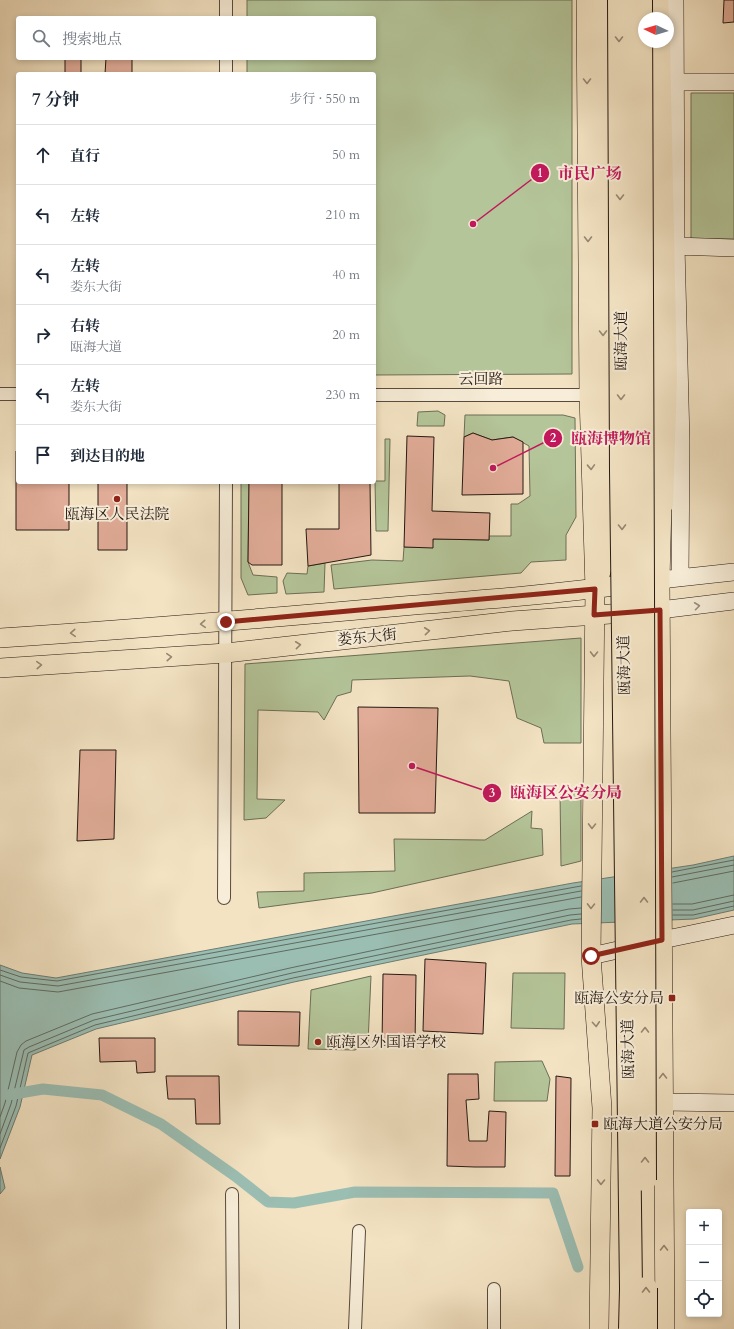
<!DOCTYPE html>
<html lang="zh">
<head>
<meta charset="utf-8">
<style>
  :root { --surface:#fff; --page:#f2f2f3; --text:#1f2937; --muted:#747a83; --line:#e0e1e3 }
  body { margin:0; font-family:Cardo,"Noto Serif SC",serif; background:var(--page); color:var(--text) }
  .controls { position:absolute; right:12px; bottom:12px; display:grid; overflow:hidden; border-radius:4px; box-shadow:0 2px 6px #0003 }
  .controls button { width:36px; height:36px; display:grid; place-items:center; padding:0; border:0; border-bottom:1px solid var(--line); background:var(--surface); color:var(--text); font:20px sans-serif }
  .compass { position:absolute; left:638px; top:12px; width:36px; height:36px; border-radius:50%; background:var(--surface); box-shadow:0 2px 6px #0003; rotate:274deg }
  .stop { position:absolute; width:12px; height:12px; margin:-9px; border:3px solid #8f2418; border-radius:50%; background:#fff }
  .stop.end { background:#8f2418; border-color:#fff; box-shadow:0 1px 4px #0008 }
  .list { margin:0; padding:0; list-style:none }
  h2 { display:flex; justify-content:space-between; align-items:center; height:52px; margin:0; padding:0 16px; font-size:17px }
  h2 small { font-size:13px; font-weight:400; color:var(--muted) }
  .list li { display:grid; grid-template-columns:26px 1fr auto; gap:12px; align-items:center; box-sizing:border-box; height:60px; padding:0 16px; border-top:1px solid var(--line) }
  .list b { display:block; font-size:15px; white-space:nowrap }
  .list p { margin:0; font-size:13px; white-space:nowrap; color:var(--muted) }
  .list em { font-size:13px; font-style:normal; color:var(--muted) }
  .icon { flex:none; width:22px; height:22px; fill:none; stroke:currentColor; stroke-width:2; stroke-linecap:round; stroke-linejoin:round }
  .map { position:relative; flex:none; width:734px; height:1329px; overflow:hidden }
  .search { position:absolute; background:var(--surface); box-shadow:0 2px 6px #0003; left:16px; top:16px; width:360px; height:44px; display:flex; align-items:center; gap:10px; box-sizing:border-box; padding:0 14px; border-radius:4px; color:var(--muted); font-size:15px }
  .panel { position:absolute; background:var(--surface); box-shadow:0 2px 6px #0003; left:16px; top:72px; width:360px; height:412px; border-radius:4px }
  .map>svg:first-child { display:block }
  .green { fill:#b4c599; stroke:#6c6e56 }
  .water { fill:#9bbeb3; stroke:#6c7c73 }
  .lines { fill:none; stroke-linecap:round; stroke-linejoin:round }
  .shore { stroke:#606b62; stroke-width:1 }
  .canal { stroke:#9bbeb3; stroke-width:11 }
  .building { fill:#e1ac98; stroke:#251812 }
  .street-casing { stroke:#584b3e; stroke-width:14 }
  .secondary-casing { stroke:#251812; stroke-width:18 }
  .primary-casing { stroke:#251812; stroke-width:20 }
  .highway-casing { stroke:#251812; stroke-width:24 }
  .street { stroke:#f7edd8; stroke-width:12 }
  .secondary { stroke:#f7edd8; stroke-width:17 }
  .primary { stroke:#f3e3c3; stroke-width:19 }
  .highway { stroke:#f3e3c3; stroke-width:22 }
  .highway-bridge-casing { stroke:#251812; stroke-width:24; stroke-linecap:butt }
  .highway-bridge { stroke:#f3e3c3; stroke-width:22 }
  .oneway { stroke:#968873 }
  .oneway2 { stroke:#988d7f }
  .route { stroke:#8f2418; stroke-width:5 }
  .poi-dot { fill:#8f2418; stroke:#f7edd8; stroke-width:1.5 }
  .labels { text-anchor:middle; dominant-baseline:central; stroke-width:4; stroke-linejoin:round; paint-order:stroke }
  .street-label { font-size:15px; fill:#251812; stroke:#f7edd8 }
  .poi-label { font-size:15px; fill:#251812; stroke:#f7edd8; text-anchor:start }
  .leader { fill:none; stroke:#c2185b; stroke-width:1.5 }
  .callout-dot { fill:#c2185b; stroke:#f7edd8; stroke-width:1.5 }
  .mark-label { font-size:12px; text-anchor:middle; font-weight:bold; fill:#fff }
  .callout-label { font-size:16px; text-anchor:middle; font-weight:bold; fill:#c2185b; stroke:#f7edd8; stroke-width:4; stroke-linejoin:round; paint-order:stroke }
</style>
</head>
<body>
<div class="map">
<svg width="734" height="1329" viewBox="0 0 734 1329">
  <rect width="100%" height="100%" fill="#f3e3c3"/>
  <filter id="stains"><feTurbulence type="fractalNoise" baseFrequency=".005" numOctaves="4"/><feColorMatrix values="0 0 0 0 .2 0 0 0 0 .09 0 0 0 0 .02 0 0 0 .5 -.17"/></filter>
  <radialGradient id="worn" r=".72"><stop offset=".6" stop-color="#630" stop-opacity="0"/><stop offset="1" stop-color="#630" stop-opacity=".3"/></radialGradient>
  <path class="green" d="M 247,0 L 572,0 L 572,374 L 374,375 L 374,74 L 247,74 L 247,58 L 374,58 L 374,18 L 247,18 Z
    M 691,93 L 734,93 L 734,239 L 691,239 Z
    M 438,411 L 445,415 L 444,426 L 417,426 L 418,412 Z
    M 465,415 L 563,415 L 575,418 L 576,517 L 566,535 L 566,560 L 531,562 L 521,573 L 334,589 L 331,565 L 372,560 L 403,561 L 404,547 L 432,547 L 433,539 L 489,540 L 489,536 L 511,536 L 511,504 L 518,504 L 530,496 L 529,446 L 513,437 L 492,440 L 473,433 L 464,437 Z
    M 385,439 L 390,439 L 388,531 L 376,531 L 375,481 L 385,481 Z
    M 241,482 L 249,482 L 248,562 L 253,575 L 277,577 L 277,593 L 248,595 L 241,578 Z
    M 325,563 L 324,592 L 286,594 L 283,581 L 287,573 L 307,574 L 308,566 Z
    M 581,638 L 581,743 L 544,743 L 541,728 L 517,718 L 509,681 L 470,676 L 352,680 L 351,692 L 337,696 L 324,720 L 318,712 L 258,710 L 257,799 L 285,800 L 266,818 L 244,820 L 245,664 Z
    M 581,790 L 581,861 L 561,866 L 560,792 Z
    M 532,811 L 531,828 L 542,829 L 543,855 L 372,893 L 259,908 L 257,892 L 304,891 L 304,873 L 395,871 L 394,839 L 485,840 Z
    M 513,973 L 565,973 L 564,1029 L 511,1028 Z
    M 371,976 L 368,1043 L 355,1050 L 308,1049 L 311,990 Z
    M 542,1061 L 550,1079 L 547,1101 L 494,1101 L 495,1062 Z"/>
  <path class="water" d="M 734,856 L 734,910 L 694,919 L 572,924 L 294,982 L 96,1029 L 32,1055 L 20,1107 L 0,1159 L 0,965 L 22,973 L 56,978 L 573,883 L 693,865 Z
    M 0,1167 L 5,1188 L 0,1194 Z"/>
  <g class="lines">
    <path class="shore" d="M 672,872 L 734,860
      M 672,877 L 734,865
      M 673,883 L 734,871
      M 673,904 L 692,904 L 734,895
      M 673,910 L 693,910 L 734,901
      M 673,915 L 693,915 L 734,906
      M 0,970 L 21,977 L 57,981 L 581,886
      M 0,975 L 20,982 L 58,986 L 581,891
      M 0,981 L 19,988 L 58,992 L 581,897
      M 0,1117 L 5,1103 L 17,1052 L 21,1045 L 26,1041 L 92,1014 L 290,968 L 569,909 L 581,908
      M 0,1134 L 11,1104 L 24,1050 L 29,1047 L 94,1020 L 292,973 L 570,915 L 581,914
      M 0,1148 L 16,1106 L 28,1053 L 95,1025 L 293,978 L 571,920 L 581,919"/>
    <path class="canal" d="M 8,1095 L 43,1089 L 102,1095 L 161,1124 L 235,1176 L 268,1202 L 294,1203 L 355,1192 L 553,1193 L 578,1267"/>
  </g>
  <path class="building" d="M 724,0 L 734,0 L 734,22 L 723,23 Z
    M 65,58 L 81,58 L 81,74 L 65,74 Z
    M 106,58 L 132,58 L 132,74 L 105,74 Z
    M 473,433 L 492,440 L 513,437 L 523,442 L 523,494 L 462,495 L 464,437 Z
    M 407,436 L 434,437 L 432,511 L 490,513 L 489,540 L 433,539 L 433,548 L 404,547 Z
    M 16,451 L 18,451 L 18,482 L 69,482 L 69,530 L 16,530 Z
    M 98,482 L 127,482 L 127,550 L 98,550 Z
    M 249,482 L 282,482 L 282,565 L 252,565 L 248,562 Z
    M 339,482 L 370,482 L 371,555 L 308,566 L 306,529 L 339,529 Z
    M 358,707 L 438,708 L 435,813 L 359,813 Z
    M 80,750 L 116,750 L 114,839 L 77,841 Z
    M 425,959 L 486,963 L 483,1034 L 423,1031 Z
    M 383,974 L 416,975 L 415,1046 L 382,1045 Z
    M 238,1011 L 300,1012 L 299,1046 L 238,1045 Z
    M 99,1038 L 155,1038 L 155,1072 L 137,1073 L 136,1061 L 100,1062 Z
    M 448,1074 L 478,1074 L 479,1099 L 466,1100 L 469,1141 L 487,1141 L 489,1111 L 506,1112 L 505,1167 L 475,1167 L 447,1166 Z
    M 166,1076 L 219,1076 L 220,1124 L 196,1124 L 195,1099 L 168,1099 Z
    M 556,1076 L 571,1078 L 570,1176 L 555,1176 Z"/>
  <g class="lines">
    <defs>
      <path id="street" d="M 226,18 L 226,0
        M 226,74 L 226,58
        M 0,394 L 18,394
        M 374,395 L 589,395
        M 224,898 L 226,482
        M 232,1194 L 233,1329
        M 355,1329 L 359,1231
        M 494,1329 L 494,1289"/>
      <path id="secondary" d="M 675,0 L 676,246 L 681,441 L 680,578
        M 675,82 L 734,82
        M 676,246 L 734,248
        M 669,579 L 734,572
        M 660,610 L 734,601
        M 591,956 L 662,940 L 734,925
        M 663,1102 L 734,1103"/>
      <path id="primary" d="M 586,0 L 589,395 L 595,589 L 591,956 L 602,1108 L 599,1329
        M 653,283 L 654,429
        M 660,489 L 662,504 L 660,580 L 665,1329
        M 0,638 C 135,629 269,618 403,606 C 481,600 559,594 636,583
        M 0,668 L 226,653 L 512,621 L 638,612"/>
      <path id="highway" d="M 657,0 L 658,18
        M 659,42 L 666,377 L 662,504
        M 595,589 L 606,545 L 599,0"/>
    </defs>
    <use href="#street" class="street-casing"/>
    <use href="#secondary" class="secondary-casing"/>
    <use href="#primary" class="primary-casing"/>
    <use href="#highway" class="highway-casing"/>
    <use href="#street" class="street"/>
    <use href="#secondary" class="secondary"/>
    <use href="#primary" class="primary"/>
    <use href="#highway" class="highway"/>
    <defs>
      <path id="highway-bridge" d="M 619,0 L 621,471 L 631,1289 L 630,1329
        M 641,0 L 645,1180
        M 646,1288 L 646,1329"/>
    </defs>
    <use href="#highway-bridge" class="highway-bridge-casing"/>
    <use href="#highway-bridge" class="highway-bridge"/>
  </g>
  <defs><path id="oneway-chevron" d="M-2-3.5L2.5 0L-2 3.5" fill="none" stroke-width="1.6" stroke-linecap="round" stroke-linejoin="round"/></defs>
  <g class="oneway">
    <use href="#oneway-chevron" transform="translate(619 39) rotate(90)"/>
    <use href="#oneway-chevron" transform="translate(587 81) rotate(90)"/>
    <use href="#oneway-chevron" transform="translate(620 197) rotate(90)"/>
    <use href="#oneway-chevron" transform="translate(588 239) rotate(90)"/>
    <use href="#oneway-chevron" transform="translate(603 333) rotate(89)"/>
    <use href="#oneway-chevron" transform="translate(621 397) rotate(90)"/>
    <use href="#oneway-chevron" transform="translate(591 467) rotate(88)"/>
    <use href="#oneway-chevron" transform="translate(622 527) rotate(89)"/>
    <use href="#oneway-chevron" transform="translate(203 624) rotate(176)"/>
    <use href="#oneway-chevron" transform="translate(427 631) rotate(-6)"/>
    <use href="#oneway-chevron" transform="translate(73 633) rotate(176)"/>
    <use href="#oneway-chevron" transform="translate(298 645) rotate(-6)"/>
    <use href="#oneway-chevron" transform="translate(594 654) rotate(91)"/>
    <use href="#oneway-chevron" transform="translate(169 657) rotate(-4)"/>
    <use href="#oneway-chevron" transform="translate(39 665) rotate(-4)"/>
    <use href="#oneway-chevron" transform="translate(592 826) rotate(91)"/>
    <use href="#oneway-chevron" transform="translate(644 900) rotate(-90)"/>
    <use href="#oneway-chevron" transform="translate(591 906) rotate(91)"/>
    <use href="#oneway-chevron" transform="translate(596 1024) rotate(86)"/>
    <use href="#oneway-chevron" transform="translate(645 1030) rotate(-90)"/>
    <use href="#oneway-chevron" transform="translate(663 1076) rotate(-90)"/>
    <use href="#oneway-chevron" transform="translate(645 1160) rotate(-90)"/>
    <use href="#oneway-chevron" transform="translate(601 1182) rotate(91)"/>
    <use href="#oneway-chevron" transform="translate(664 1248) rotate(-90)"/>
    <use href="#oneway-chevron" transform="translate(646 1290) rotate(-90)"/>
  </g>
  <use class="oneway2" href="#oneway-chevron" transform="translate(697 606) rotate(-7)"/>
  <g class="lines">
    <path class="route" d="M 226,622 L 595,589 L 594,615 L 660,610 L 662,940 L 591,956"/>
  </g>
  <g class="poi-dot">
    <circle cx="117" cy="499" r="4"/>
    <rect x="668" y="994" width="8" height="8" rx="2"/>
    <circle cx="318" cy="1042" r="4"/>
    <rect x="591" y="1120" width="8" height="8" rx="2"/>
  </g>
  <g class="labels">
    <g class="street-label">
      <text transform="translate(621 341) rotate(-90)">瓯海大道</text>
      <text x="481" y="379">云回路</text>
      <text transform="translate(367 637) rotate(-6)">娄东大街</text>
      <text transform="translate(624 665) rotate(-91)">瓯海大道</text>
      <text transform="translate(628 1049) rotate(-91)">瓯海大道</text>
    </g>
    <g class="poi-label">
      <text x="117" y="514" text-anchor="middle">瓯海区人民法院</text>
      <text x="664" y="998" text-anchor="end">瓯海公安分局</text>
      <text x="326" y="1042">瓯海区外国语学校</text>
      <text x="603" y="1124">瓯海大道公安分局</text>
    </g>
  </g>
  <path class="leader" d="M473 224L540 173M493 468L553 438M412 766L492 793"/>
  <g class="callout-dot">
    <circle cx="473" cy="224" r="4"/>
    <circle cx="493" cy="468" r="4"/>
    <circle cx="412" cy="766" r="4"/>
    <circle cx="540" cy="173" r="10"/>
    <circle cx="553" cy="438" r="10"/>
    <circle cx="492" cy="793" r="10"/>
  </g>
  <g class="mark-label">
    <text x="540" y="177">1</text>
    <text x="553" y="442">2</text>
    <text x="492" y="797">3</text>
  </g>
  <g class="callout-label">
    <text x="590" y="179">市民广场</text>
    <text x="611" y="444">瓯海博物馆</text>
    <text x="566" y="798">瓯海区公安分局</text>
  </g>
  <rect width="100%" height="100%" filter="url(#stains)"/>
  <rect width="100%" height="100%" fill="url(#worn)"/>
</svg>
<div class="controls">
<button>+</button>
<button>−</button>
<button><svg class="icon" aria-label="locate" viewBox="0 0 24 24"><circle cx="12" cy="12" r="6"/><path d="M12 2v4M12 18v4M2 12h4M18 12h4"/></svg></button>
</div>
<svg class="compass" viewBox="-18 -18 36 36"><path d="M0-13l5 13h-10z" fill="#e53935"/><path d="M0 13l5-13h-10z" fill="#747a83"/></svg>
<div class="stop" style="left:591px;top:956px"></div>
<div class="stop end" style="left:226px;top:622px"></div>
<div class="search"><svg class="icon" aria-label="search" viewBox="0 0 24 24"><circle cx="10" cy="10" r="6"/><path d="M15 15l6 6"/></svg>搜索地点</div>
<section class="panel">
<h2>7 分钟<small>步行 · 550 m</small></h2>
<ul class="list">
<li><svg class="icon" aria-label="ahead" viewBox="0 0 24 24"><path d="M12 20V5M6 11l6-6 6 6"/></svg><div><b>直行</b></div><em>50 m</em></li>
<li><svg class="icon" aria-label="left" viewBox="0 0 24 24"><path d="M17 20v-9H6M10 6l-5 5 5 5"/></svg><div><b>左转</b></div><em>210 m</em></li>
<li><svg class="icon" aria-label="left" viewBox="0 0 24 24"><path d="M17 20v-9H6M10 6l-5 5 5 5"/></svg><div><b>左转</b><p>娄东大街</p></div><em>40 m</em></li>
<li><svg class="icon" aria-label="right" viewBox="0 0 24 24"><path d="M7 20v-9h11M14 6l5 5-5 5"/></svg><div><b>右转</b><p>瓯海大道</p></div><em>20 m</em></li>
<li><svg class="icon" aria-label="left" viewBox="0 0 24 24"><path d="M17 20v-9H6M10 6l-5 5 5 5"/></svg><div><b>左转</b><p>娄东大街</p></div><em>230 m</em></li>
<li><svg class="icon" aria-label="arrive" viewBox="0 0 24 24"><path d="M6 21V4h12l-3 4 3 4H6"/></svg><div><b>到达目的地</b></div></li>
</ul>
</section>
</div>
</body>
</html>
